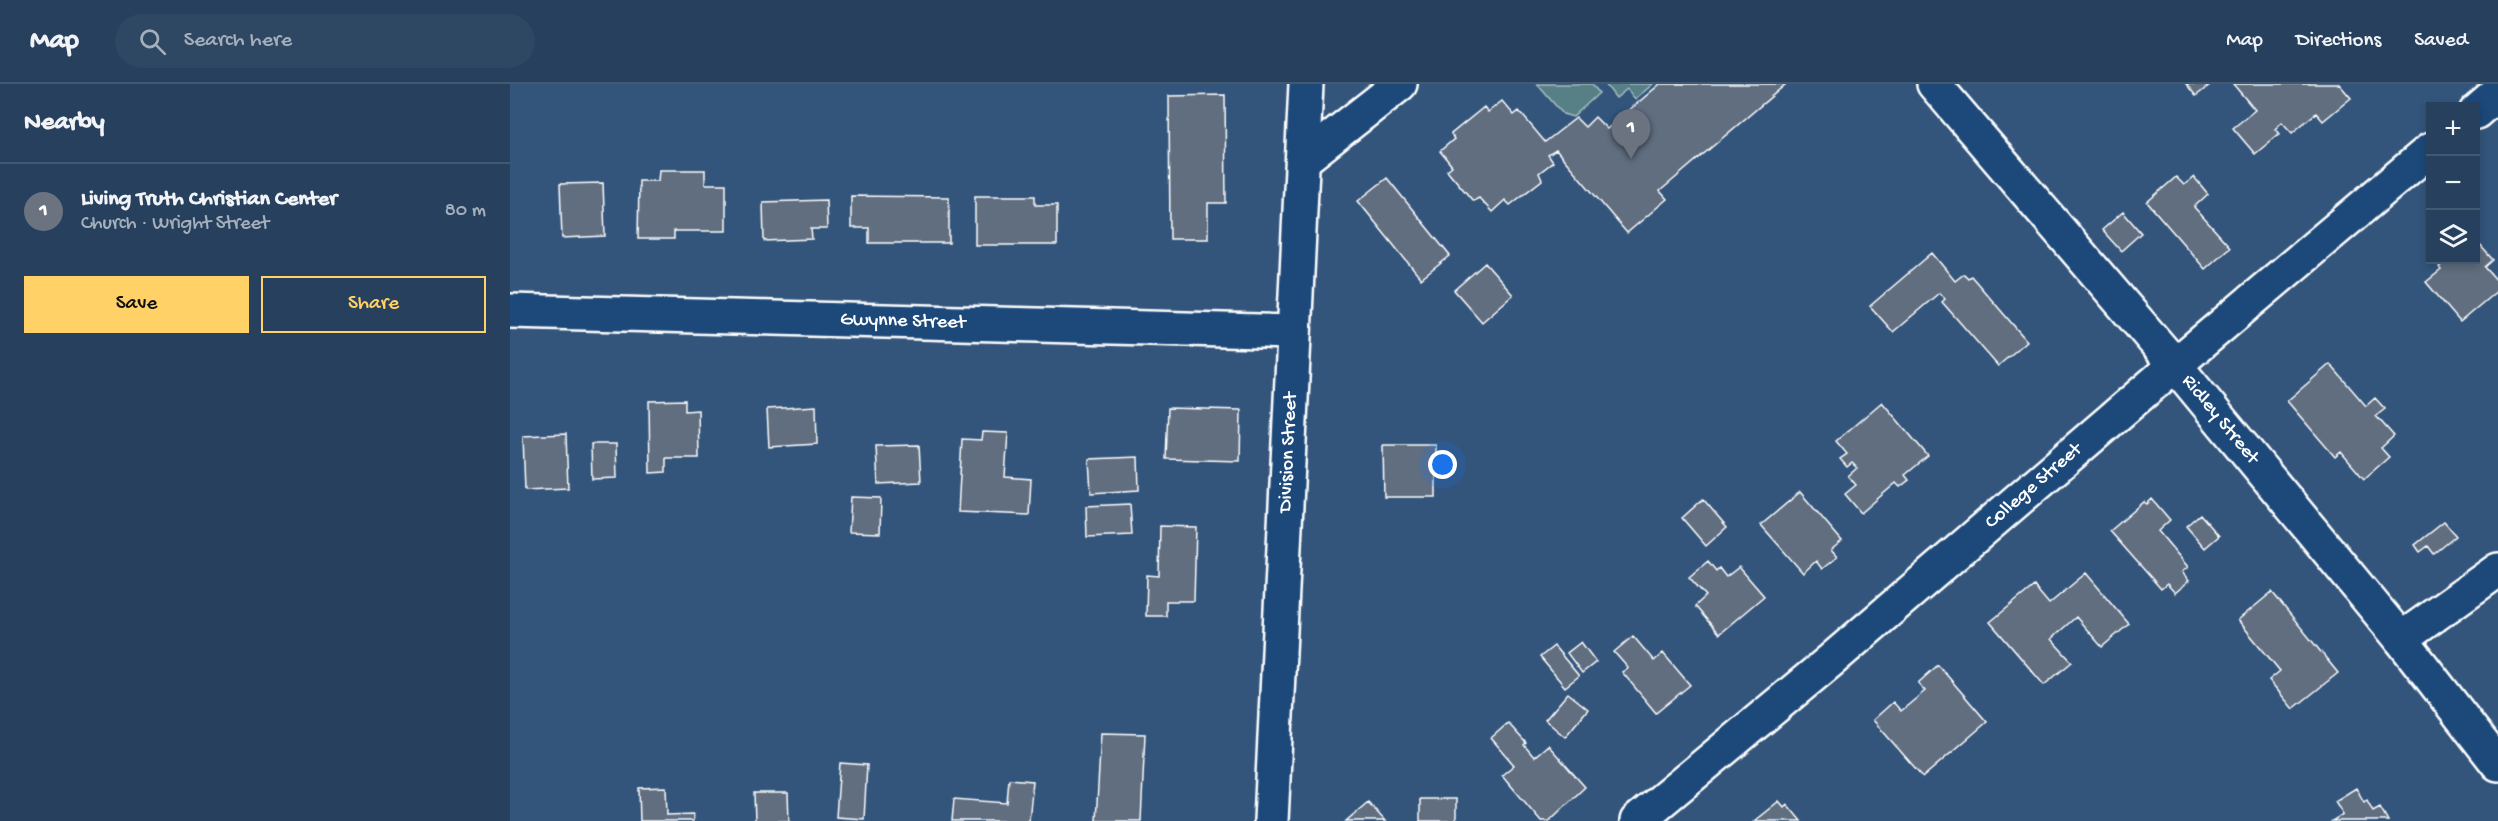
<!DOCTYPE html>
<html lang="en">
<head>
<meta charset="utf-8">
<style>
  :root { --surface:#26405d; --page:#2e4763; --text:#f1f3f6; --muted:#a4afbc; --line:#425972; --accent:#ffd166 }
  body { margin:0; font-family:"Gochi Hand",sans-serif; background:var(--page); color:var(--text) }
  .controls { position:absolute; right:18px; top:18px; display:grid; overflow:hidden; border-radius:0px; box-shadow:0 3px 9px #0003 }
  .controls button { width:54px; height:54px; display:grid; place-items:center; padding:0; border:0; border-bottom:2px solid var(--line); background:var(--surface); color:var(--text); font:30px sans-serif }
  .you { position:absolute; left:933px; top:381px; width:21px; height:21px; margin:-15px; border:4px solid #fff; border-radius:50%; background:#1a73e8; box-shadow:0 0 0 9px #1a73e833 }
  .badge { display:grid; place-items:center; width:39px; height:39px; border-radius:50%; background:var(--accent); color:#fff; font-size:20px; font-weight:700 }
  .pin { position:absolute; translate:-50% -50px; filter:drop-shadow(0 2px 3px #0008) }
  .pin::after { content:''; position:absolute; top:32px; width:21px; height:18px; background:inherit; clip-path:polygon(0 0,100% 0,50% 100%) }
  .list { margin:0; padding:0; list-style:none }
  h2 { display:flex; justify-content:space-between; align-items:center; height:78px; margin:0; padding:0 24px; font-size:26px }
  h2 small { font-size:20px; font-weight:400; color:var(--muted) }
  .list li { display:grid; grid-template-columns:39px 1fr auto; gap:18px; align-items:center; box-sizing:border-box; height:96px; padding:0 24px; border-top:2px solid var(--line) }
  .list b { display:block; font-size:22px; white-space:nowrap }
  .list p { margin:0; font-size:20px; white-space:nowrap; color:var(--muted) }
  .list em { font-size:20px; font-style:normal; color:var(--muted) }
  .actions { display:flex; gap:12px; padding:18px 24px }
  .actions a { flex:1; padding:14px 0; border:2px solid var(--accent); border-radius:0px; text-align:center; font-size:21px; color:var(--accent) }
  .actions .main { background:var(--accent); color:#111 }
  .icon { flex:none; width:33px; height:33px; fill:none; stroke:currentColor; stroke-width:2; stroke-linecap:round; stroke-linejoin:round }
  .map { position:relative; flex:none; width:1988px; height:737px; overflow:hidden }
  header { display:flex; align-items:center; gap:36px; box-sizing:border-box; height:84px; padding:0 30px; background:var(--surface); border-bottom:2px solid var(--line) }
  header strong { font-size:28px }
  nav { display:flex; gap:33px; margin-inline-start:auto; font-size:21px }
  .search { width:420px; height:54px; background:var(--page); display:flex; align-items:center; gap:15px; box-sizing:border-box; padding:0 21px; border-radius:33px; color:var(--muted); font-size:22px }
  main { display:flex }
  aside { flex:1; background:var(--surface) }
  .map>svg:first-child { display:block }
  .green { fill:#567f86; stroke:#aabfc2; stroke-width:1.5 }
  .building { fill:#616e80; stroke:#fff; stroke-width:1.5 }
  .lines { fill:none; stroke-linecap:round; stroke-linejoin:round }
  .minor-casing { stroke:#fff; stroke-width:38 }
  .minor { stroke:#1f4a7a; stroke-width:33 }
  .labels { text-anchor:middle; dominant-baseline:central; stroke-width:5; stroke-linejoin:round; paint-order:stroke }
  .street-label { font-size:20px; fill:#fff; stroke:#1f4a7a }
</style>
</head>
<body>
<header>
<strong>Map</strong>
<div class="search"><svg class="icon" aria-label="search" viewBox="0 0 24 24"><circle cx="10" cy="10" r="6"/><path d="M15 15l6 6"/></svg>Search here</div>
<nav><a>Map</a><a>Directions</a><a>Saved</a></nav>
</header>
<main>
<aside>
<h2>Nearby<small></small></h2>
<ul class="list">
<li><span class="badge" style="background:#6b7280">1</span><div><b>Living Truth Christian Center</b><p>Church · Wright Street</p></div><em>80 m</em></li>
</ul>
<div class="actions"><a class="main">Save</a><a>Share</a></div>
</aside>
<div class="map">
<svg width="1988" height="737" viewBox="0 0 1988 737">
  <rect width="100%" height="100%" fill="#33557c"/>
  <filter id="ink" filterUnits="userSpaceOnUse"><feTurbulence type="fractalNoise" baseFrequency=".0167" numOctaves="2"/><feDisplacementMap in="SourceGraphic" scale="12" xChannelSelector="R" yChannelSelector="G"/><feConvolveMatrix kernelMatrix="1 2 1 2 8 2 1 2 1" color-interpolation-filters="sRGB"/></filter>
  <g filter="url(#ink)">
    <path class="green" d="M 1027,0 L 1082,0 L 1089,9 L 1063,33 L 1053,30 Z
      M 1095,0 L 1143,0 L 1125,15 L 1117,5 L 1106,14 Z"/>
    <path class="building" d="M 1150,0 L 1276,0 L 1150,107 L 1157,115 L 1117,149 L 1046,66 L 1038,71 L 1043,78 L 1029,89 L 1032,96 L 1000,121 L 995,116 L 982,128 L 969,114 L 963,117 L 937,86 L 942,82 L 930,67 L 944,55 L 941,50 L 974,23 L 978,28 L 992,17 L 1004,31 L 1009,27 L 1035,58 L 1066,34 L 1075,43 L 1085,33 L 1097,45 Z
      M 1676,0 L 1701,0 L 1686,12 Z
      M 1723,0 L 1829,0 L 1841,14 L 1813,37 L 1806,29 L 1782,49 L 1772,38 L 1765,45 L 1769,50 L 1745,70 L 1723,44 L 1745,26 Z
      M 715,11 L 716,119 L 698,119 L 698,155 L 660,155 L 659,12 Z
      M 149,86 L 195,86 L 195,100 L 216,100 L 216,147 L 164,147 L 164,155 L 128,155 L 129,97 L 148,97 Z
      M 1666,93 L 1674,101 L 1684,93 L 1698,110 L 1684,123 L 1720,163 L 1695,185 L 1637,118 Z
      M 877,94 L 940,172 L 911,195 L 848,117 Z
      M 93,99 L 95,152 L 52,154 L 50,100 Z
      M 341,112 L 439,113 L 439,159 L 359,159 L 359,144 L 341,144 Z
      M 465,112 L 525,112 L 525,121 L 547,121 L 547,161 L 465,161 Z
      M 316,116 L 317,145 L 301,145 L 302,155 L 254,157 L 253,118 Z
      M 1613,128 L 1631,149 L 1611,167 L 1592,146 Z
      M 1968,159 L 1983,176 L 1975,183 L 1988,198 L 1988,206 L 1950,238 L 1916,198 L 1931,186 L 1929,183 L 1938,176 L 1941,179 L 1945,176 L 1966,176 L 1966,161 Z
      M 1422,169 L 1445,197 L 1454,190 L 1458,194 L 1461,192 L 1517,257 L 1488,282 L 1432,218 L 1435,215 L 1429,209 L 1383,248 L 1360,222 Z
      M 975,179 L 1003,211 L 972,238 L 944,206 Z
      M 1820,280 L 1856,322 L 1865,314 L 1875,325 L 1866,332 L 1884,352 L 1871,364 L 1879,373 L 1854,395 L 1831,368 L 1825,373 L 1777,317 Z
      M 175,316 L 175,327 L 188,326 L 189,374 L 156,374 L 156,388 L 140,389 L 139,317 Z
      M 1372,318 L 1418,372 L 1395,391 L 1399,396 L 1390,403 L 1386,399 L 1351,429 L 1335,410 L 1346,401 L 1338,392 L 1347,384 L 1342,379 L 1337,383 L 1330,375 L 1337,370 L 1326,357 Z
      M 306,322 L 307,360 L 259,363 L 257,325 Z
      M 658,324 L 731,326 L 730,377 L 656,375 Z
      M 472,348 L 498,349 L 495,393 L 521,395 L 519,431 L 448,428 L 452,355 L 471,356 Z
      M 56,350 L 58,404 L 15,406 L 13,352 Z
      M 81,360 L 106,360 L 107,394 L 82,395 Z
      M 409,361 L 411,398 L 368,400 L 366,362 Z
      M 873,361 L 926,361 L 926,413 L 874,413 Z
      M 628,373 L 629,406 L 581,409 L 579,375 Z
      M 1290,408 L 1332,457 L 1321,466 L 1327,473 L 1312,485 L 1306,477 L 1293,489 L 1251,441 Z
      M 341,413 L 371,414 L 370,449 L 339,448 Z
      M 1193,415 L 1217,443 L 1196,462 L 1172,434 Z
      M 1642,415 L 1660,436 L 1648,447 L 1678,483 L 1672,488 L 1679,497 L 1665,509 L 1657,500 L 1651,505 L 1600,447 L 1634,418 L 1637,420 Z
      M 620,420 L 622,451 L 577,453 L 576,422 Z
      M 1690,430 L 1709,452 L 1695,464 L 1676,442 Z
      M 1934,438 L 1946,452 L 1924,470 L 1918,462 L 1910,468 L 1905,461 Z
      M 650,442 L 686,443 L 684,517 L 656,517 L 656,532 L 636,532 L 637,491 L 649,492 Z
      M 1198,477 L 1206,487 L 1209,484 L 1216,493 L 1229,483 L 1254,512 L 1209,550 L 1185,522 L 1196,512 L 1179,493 Z
      M 1576,489 L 1619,540 L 1592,563 L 1566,533 L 1541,555 L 1562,578 L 1534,601 L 1480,538 L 1524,502 L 1539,520 Z
      M 1762,508 L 1828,589 L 1783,625 L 1759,596 L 1770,587 L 1728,536 Z
      M 1123,552 L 1144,577 L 1153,569 L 1180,601 L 1146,629 L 1112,588 L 1118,584 L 1104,568 Z
      M 1071,558 L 1086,578 L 1072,589 L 1057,569 Z
      M 1044,562 L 1069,592 L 1055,603 L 1030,573 Z
      M 1428,581 L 1477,638 L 1413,693 L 1363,636 L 1383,618 L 1391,627 L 1415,607 L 1408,599 Z
      M 1058,609 L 1078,625 L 1055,653 L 1035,636 Z
      M 998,639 L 1016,659 L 1014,661 L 1024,673 L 1038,661 L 1075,703 L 1039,737 L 1031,737 L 992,691 L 1004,681 L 981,654 Z
      M 591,649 L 635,650 L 631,737 L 586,737 Z
      M 330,679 L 357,681 L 354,735 L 326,733 Z
      M 499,695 L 523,697 L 519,737 L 442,737 L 444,715 L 497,719 Z
      M 156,703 L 157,731 L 183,730 L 183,737 L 130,737 L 129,704 Z
      M 1846,704 L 1854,718 L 1857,716 L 1863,727 L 1870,723 L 1878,737 L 1822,737 L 1833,730 L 1825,717 Z
      M 244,709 L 278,709 L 279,737 L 245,737 Z
      M 910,715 L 946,715 L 946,737 L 910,737 Z
      M 1269,717 L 1274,723 L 1277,720 L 1291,737 L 1244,737 Z
      M 858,718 L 875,737 L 836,737 Z"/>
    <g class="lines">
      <defs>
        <g id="minor">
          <path id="s1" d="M 1424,0 L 1665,281 L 1891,555 L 1988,680"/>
          <path d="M 1966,28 L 1988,9"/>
          <path d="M 793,76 L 890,0"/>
          <path id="s2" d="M 0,227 L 784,248"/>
          <path d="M 1891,555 L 1988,486"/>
          <path id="s3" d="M 761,737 L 796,0"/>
          <path id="s4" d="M 1127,737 L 1319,578 L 1665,281 L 1920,66"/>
        </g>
      </defs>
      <use href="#minor" class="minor-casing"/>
      <use href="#minor" class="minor"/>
    </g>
  </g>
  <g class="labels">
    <g class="street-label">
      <text stroke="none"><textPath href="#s2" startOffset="393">Gwynne Street</textPath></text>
      <text stroke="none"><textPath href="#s1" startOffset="441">Ridley Street</textPath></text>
      <text stroke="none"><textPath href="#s3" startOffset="369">Division Street</textPath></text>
      <text stroke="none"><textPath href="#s4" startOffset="519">College Street</textPath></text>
    </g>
  </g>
</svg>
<div class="controls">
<button>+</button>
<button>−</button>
<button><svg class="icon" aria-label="layers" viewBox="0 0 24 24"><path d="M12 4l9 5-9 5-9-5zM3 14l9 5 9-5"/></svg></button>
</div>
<div class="you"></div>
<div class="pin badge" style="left:1121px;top:75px;background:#6b7280">1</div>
</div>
</main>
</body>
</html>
